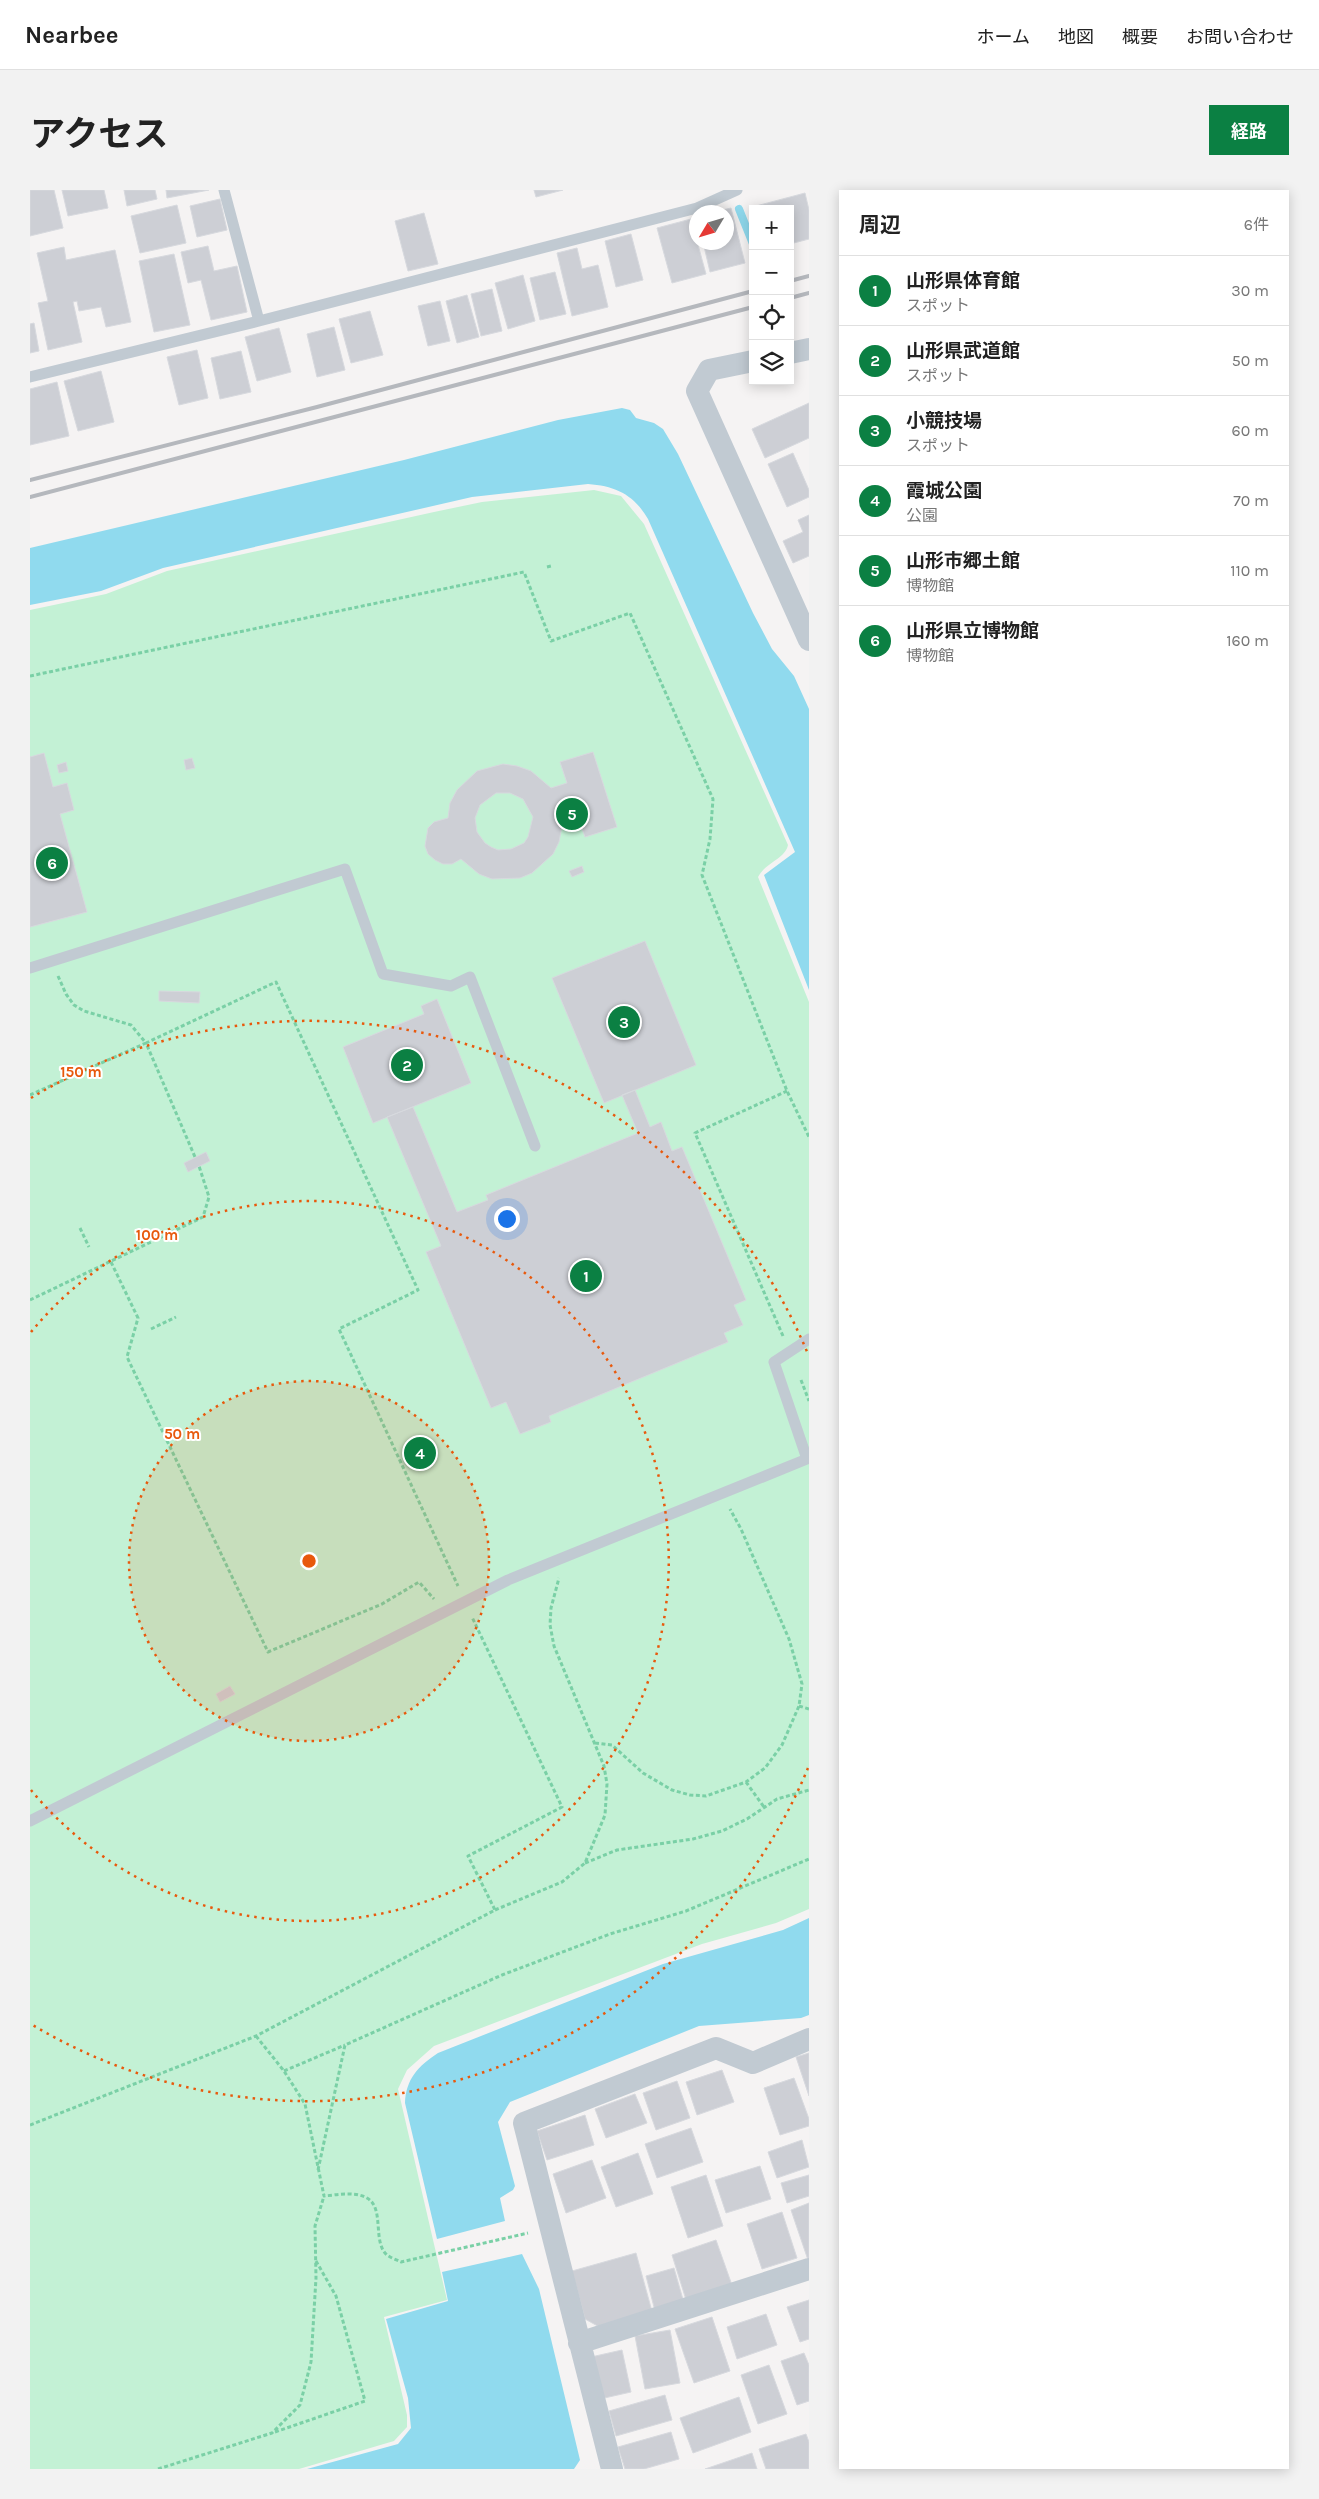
<!DOCTYPE html>
<html lang="ja">
<head>
<meta charset="utf-8">
<style>
  :root { --surface:#fff; --page:#f2f2f2; --text:#222; --muted:#767676; --line:#e0e0e0; --accent:#0b8043 }
  body { margin:0; font-family:Karla,"Noto Sans JP",sans-serif; background:var(--page); color:var(--text) }
  .controls { position:absolute; right:15px; top:15px; display:grid; overflow:hidden; border-radius:0px; box-shadow:0 2px 12px #0003 }
  .controls button { width:45px; height:45px; display:grid; place-items:center; padding:0; border:0; border-bottom:1px solid var(--line); background:var(--surface); color:var(--text); font:25px sans-serif }
  .compass { position:absolute; left:659px; top:15px; width:45px; height:45px; border-radius:50%; background:var(--surface); box-shadow:0 2px 12px #0003; rotate:232deg }
  .you { position:absolute; left:476px; top:1028px; width:18px; height:18px; margin:-12px; border:4px solid #fff; border-radius:50%; background:#1a73e8; box-shadow:0 0 0 8px #1a73e833 }
  .badge { display:grid; place-items:center; width:32px; height:32px; border-radius:50%; background:var(--accent); color:#fff; font-size:16px; font-weight:700 }
  .pin { position:absolute; translate:-50% -50%; border:2px solid #fff; box-shadow:0 1px 5px #0006 }
  .list { margin:0; padding:0; list-style:none }
  h2 { display:flex; justify-content:space-between; align-items:center; height:65px; margin:0; padding:0 20px; font-size:21px }
  h2 small { font-size:16px; font-weight:400; color:var(--muted) }
  .list li { display:grid; grid-template-columns:32px 1fr auto; gap:15px; align-items:center; box-sizing:border-box; height:70px; padding:0 20px; border-top:1px solid var(--line) }
  .list b { display:block; font-size:19px; white-space:nowrap }
  .list p { margin:0; font-size:16px; white-space:nowrap; color:var(--muted) }
  .list em { font-size:16px; font-style:normal; color:var(--muted) }
  .icon { flex:none; width:28px; height:28px; fill:none; stroke:currentColor; stroke-width:2; stroke-linecap:round; stroke-linejoin:round }
  .map { position:relative; flex:none; width:779px; height:2279px; overflow:hidden; border-radius:0px }
  header { display:flex; align-items:center; gap:30px; box-sizing:border-box; height:70px; padding:0 25px; background:var(--surface); border-bottom:1px solid var(--line) }
  header strong { font-size:24px }
  nav { display:flex; gap:28px; margin-inline-start:auto; font-size:18px }
  .intro { display:flex; align-items:center; justify-content:space-between; box-sizing:border-box; height:120px; padding:0 30px }
  h1 { margin:0; font-size:35px }
  .button { padding:12px 22px; border-radius:0px; background:var(--accent); color:#fff; font-size:18px; font-weight:700 }
  main { display:flex; gap:30px; padding:0 30px }
  aside { flex:1; background:var(--surface); border-radius:0px; box-shadow:0 2px 12px #0003 }
  .map>svg:first-child { display:block }
  .green { fill:#c3f1d5 }
  .water { fill:#90daee }
  .lines { fill:none; stroke-linecap:round; stroke-linejoin:round }
  .stream { stroke:#90daee; stroke-width:8 }
  .building { fill:#cdcfd5; stroke:#d7d9de; fill-rule:evenodd }
  .path { stroke:#7ad0a6; stroke-width:3; stroke-dasharray:4 2.5; stroke-linecap:butt }
  .service { stroke:#c1cad2; stroke-width:11 }
  .minor { stroke:#c1cad2; stroke-width:22 }
  .rail { stroke:#b5b8bd; stroke-width:4 }
  .ring { fill:none; stroke:#e8590c; stroke-width:2.5; stroke-dasharray:2.5 5 }
  .centre { fill:#e8590c; stroke:#fff; stroke-width:2.5 }
  .ring-label { font-size:15px; text-anchor:middle; font-weight:bold; fill:#e8590c; stroke:#fff; stroke-width:4; stroke-linejoin:round; paint-order:stroke }
</style>
</head>
<body>
<header>
<strong>Nearbee</strong>
<nav><a>ホーム</a><a>地図</a><a>概要</a><a>お問い合わせ</a></nav>
</header>
<div class="intro"><h1>アクセス</h1><a class="button">経路</a></div>
<main>
<div class="map">
<svg width="779" height="2279" viewBox="0 0 779 2279">
  <rect width="100%" height="100%" fill="#f5f3f3"/>
  <path class="green" d="M 564,300 L 591,306 L 614,334 L 758,655 C 755,669 735,673 728,687 L 779,812 L 779,1719 L 746,1733 L 672,1754 L 404,1856 L 377,1880 L 368,1899 L 417,2110 L 354,2127 L 377,2225 L 377,2237 L 364,2251 L 269,2279 L 0,2279 L 0,420 L 76,404 L 137,381 L 404,322 L 452,312 Z"/>
  <path class="water" d="M 592,218 L 600,220 L 606,228 L 624,233 L 633,239 L 648,264 L 723,423 L 742,459 L 764,486 L 779,519 L 779,800 L 734,685 L 765,662 L 618,329 C 604,305 586,296 558,294 L 442,307 L 133,378 L 71,401 L 0,415 L 0,358 L 374,270 L 528,230 Z
    M 779,1728 L 779,1825 L 771,1828 L 669,1836 L 480,1912 L 468,1932 L 485,1996 L 483,2000 L 470,2008 L 475,2031 L 407,2049 L 375,1913 C 376,1889 388,1876 408,1863 L 633,1774 L 753,1740 Z
    M 492,2064 L 509,2099 L 550,2270 L 544,2279 L 277,2279 L 368,2254 L 381,2238 L 378,2208 L 356,2129 L 418,2111 L 412,2082 Z"/>
  <g class="lines">
    <path class="stream" d="M 709,19 L 723,54"/>
  </g>
  <path class="building" d="M 0,0 L 24,0 L 33,38 L 0,46 Z
    M 32,0 L 74,0 L 78,18 L 38,26 Z
    M 94,0 L 125,0 L 127,9 L 97,16 Z
    M 136,0 L 179,0 L 137,8 Z
    M 504,0 L 533,0 L 506,7 Z
    M 775,3 L 779,20 L 779,49 L 760,54 L 760,19 L 727,19 L 726,16 Z
    M 190,9 L 197,40 L 167,47 L 160,16 Z
    M 147,15 L 156,53 L 110,63 L 101,26 Z
    M 701,18 L 715,73 L 680,82 L 673,52 L 696,52 L 696,22 L 684,22 Z
    M 394,23 L 408,74 L 378,81 L 365,31 Z
    M 661,29 L 676,84 L 642,93 L 627,38 Z
    M 601,44 L 613,90 L 586,97 L 575,51 Z
    M 178,56 L 184,81 L 207,76 L 217,122 L 181,130 L 171,90 L 158,93 L 151,62 Z
    M 34,57 L 36,70 L 85,60 L 101,132 L 76,137 L 71,117 L 49,121 L 47,111 L 43,112 L 52,152 L 18,160 L 8,113 L 18,111 L 7,63 Z
    M 547,58 L 552,79 L 568,75 L 578,117 L 542,126 L 527,63 Z
    M 144,64 L 160,135 L 124,142 L 109,71 Z
    M 525,82 L 536,124 L 510,130 L 500,88 Z
    M 493,85 L 505,131 L 478,139 L 465,93 Z
    M 462,99 L 472,141 L 451,146 L 441,104 Z
    M 437,105 L 449,147 L 427,153 L 416,111 Z
    M 410,111 L 420,151 L 398,156 L 388,116 Z
    M 340,121 L 353,165 L 321,173 L 309,129 Z
    M 4,133 L 9,161 L 0,163 L 0,134 Z
    M 304,137 L 315,180 L 287,187 L 277,144 Z
    M 249,138 L 261,182 L 227,191 L 215,147 Z
    M 167,160 L 178,208 L 149,215 L 137,167 Z
    M 211,161 L 221,202 L 190,209 L 181,168 Z
    M 71,181 L 84,232 L 48,241 L 34,191 Z
    M 27,192 L 39,246 L 0,255 L 0,199 Z
    M 779,213 L 779,248 L 735,268 L 722,239 Z
    M 763,263 L 779,300 L 779,307 L 757,317 L 738,274 Z
    M 779,325 L 779,366 L 763,373 L 753,351 L 773,342 L 768,330 Z
    M 563,562 L 587,637 L 555,647 L 549,630 L 532,636 L 529,652 L 523,664 L 502,683 L 490,688 L 462,689 L 449,684 L 431,669 L 422,674 L 413,674 L 405,670 L 398,664 L 395,656 L 398,638 L 404,632 L 418,628 L 420,613 L 427,600 L 447,581 L 473,574 L 487,576 L 501,581 L 521,598 L 537,593 L 530,572 ZM 466,603 L 480,603 L 493,609 L 503,627 L 498,647 L 494,653 L 481,659 L 468,660 L 461,657 L 455,653 L 447,642 L 445,628 L 450,615 Z
    M 14,563 L 23,597 L 37,593 L 44,620 L 30,624 L 57,722 L 0,737 L 0,567 Z
    M 162,568 L 165,578 L 156,580 L 154,570 Z
    M 36,572 L 38,581 L 29,583 L 27,575 Z
    M 552,676 L 554,682 L 542,687 L 539,681 Z
    M 615,751 L 666,875 L 574,913 L 522,788 Z
    M 129,801 L 170,802 L 169,813 L 129,811 Z
    M 407,809 L 441,893 L 343,933 L 313,857 L 394,824 L 391,816 Z
    M 605,900 L 620,937 L 631,932 L 642,961 L 652,957 L 716,1110 L 704,1115 L 713,1135 L 694,1143 L 698,1152 L 519,1226 L 521,1232 L 490,1244 L 476,1212 L 461,1218 L 396,1062 L 411,1056 L 357,927 L 383,917 L 427,1022 L 458,1010 L 456,1005 L 608,943 L 592,905 Z
    M 176,962 L 180,971 L 158,982 L 154,973 Z
    M 200,1496 L 205,1504 L 190,1512 L 186,1504 Z
    M 779,1863 L 779,1906 L 766,1867 Z
    M 692,1880 L 704,1912 L 667,1925 L 656,1892 Z
    M 764,1888 L 779,1929 L 779,1936 L 750,1945 L 734,1898 Z
    M 647,1891 L 660,1928 L 626,1940 L 613,1903 Z
    M 605,1904 L 617,1933 L 576,1948 L 565,1919 Z
    M 555,1925 L 564,1955 L 517,1970 L 507,1941 Z
    M 661,1938 L 673,1972 L 627,1988 L 615,1954 Z
    M 772,1950 L 779,1977 L 747,1988 L 738,1962 Z
    M 608,1963 L 623,2004 L 586,2017 L 571,1977 Z
    M 562,1970 L 576,2008 L 536,2023 L 523,1984 Z
    M 730,1976 L 741,2009 L 696,2023 L 685,1990 Z
    M 676,1985 L 693,2036 L 658,2048 L 641,1997 Z
    M 779,1985 L 779,2006 L 757,2013 L 751,1993 Z
    M 779,2013 L 779,2069 L 778,2070 L 761,2020 Z
    M 752,2022 L 767,2068 L 732,2079 L 717,2034 Z
    M 686,2050 L 703,2098 L 657,2113 L 642,2065 Z
    M 606,2063 L 623,2125 L 573,2139 L 555,2129 L 542,2081 Z
    M 644,2078 L 654,2113 L 625,2121 L 616,2086 Z
    M 779,2110 L 779,2149 L 770,2152 L 757,2117 Z
    M 736,2124 L 747,2155 L 707,2169 L 697,2137 Z
    M 682,2127 L 700,2181 L 664,2193 L 645,2139 Z
    M 640,2140 L 650,2193 L 615,2199 L 605,2146 Z
    M 592,2160 L 601,2202 L 570,2209 L 561,2167 Z
    M 774,2163 L 779,2175 L 779,2211 L 767,2215 L 751,2171 Z
    M 739,2175 L 757,2224 L 728,2234 L 711,2185 Z
    M 635,2205 L 642,2230 L 586,2246 L 579,2221 Z
    M 709,2207 L 721,2242 L 663,2263 L 650,2228 Z
    M 641,2242 L 649,2269 L 614,2279 L 595,2279 L 588,2257 Z
    M 776,2244 L 779,2252 L 779,2279 L 736,2279 L 729,2259 Z
    M 722,2263 L 727,2279 L 675,2279 Z"/>
  <g class="lines">
    <path class="path" d="M 517,377 L 521,376
      M 0,486 L 494,382 L 521,451 L 600,423 L 683,609 L 680,649 L 672,685 L 757,901 L 779,947
      M 28,786 L 36,804 L 44,815 L 54,821 L 101,835 L 116,853 L 246,792 L 388,1100 L 309,1139 L 428,1396
      M 0,905 L 116,853 L 165,967
      M 50,1038 L 59,1057
      M 81,1072 L 108,1128 L 97,1167 L 238,1462 L 352,1414 L 389,1392 L 404,1409
      M 0,1110 L 173,1027 L 179,1007 L 169,976
      M 121,1139 L 146,1127
      M 753,1146 L 665,943 L 757,901
      M 771,1190 L 779,1211
      M 769,1516 L 779,1519
      M 565,1553 L 582,1555 L 613,1583 L 642,1600 L 660,1605 L 676,1606 L 716,1592 L 735,1578 L 752,1555 L 769,1516 L 772,1494 L 759,1449 L 711,1339 L 700,1319
      M 716,1592 L 734,1617
      M 555,1673 L 587,1660 L 663,1649 L 692,1641 L 717,1629 L 747,1609 L 779,1600
      M 465,1720 L 532,1692 L 555,1673 L 575,1625 L 577,1594 L 574,1576 L 524,1456 L 520,1435 L 521,1418 L 529,1388
      M 226,1846 L 254,1881 L 275,1914 L 294,2006 C 306,2005 325,2001 337,2008 C 355,2018 342,2052 357,2065 C 361,2068 367,2070 371,2072 L 498,2043
      M 254,1881 L 315,1855
      M 0,1935 L 226,1846 L 465,1720 L 438,1666 L 532,1617 L 442,1427
      M 288,1980 L 315,1855 L 472,1785 L 580,1744 L 656,1721 L 779,1669
      M 245,2242 L 335,2211 L 306,2106 L 286,2071
      M 128,2279 L 242,2243 L 270,2215 L 281,2172 L 286,2088 L 285,2036 L 294,2006"/>
    <path class="service" d="M 194,0 L 229,131 L 667,18 L 707,0
      M 0,187 L 229,131
      M 0,778 L 315,679 L 353,784 L 421,796 L 440,787 L 505,956
      M 0,1631 L 478,1390 L 777,1269 L 744,1172 L 779,1149"/>
    <path class="minor" d="M 760,163 L 779,159
      M 723,171 L 679,180 L 667,201 L 779,450
      M 549,2153 L 779,2079
      M 582,2279 L 494,1933 L 686,1858 L 723,1873 L 779,1849"/>
    <path class="rail" d="M 760,91 L 779,86
      M 760,108 L 779,103
      M 0,290 L 287,217 L 723,101
      M 0,307 L 723,117"/>
  </g>
  <circle cx="279" cy="1371" r="180" fill="#e8590c" fill-opacity=".12"/>
  <g class="ring">
    <circle cx="279" cy="1371" r="180"/>
    <path d="M1 1142A360 360 0 1 1 1 1600"/>
    <path d="M778 1578A540 540 0 0 1 1 1834M1 908A540 540 0 0 1 778 1164"/>
  </g>
  <circle cx="279" cy="1371" r="8" class="centre"/>
  <g class="ring-label">
    <text x="51" y="887">150 m</text>
    <text x="127" y="1050">100 m</text>
    <text x="152" y="1249">50 m</text>
  </g>
</svg>
<div class="controls">
<button>+</button>
<button>−</button>
<button><svg class="icon" aria-label="locate" viewBox="0 0 24 24"><circle cx="12" cy="12" r="6"/><path d="M12 2v4M12 18v4M2 12h4M18 12h4"/></svg></button>
<button><svg class="icon" aria-label="layers" viewBox="0 0 24 24"><path d="M12 4l9 5-9 5-9-5zM3 14l9 5 9-5"/></svg></button>
</div>
<svg class="compass" viewBox="-18 -18 36 36"><path d="M0-13l5 13h-10z" fill="#e53935"/><path d="M0 13l5-13h-10z" fill="#767676"/></svg>
<div class="you"></div>
<div class="pin badge" style="left:556px;top:1086px">1</div>
<div class="pin badge" style="left:377px;top:875px">2</div>
<div class="pin badge" style="left:594px;top:832px">3</div>
<div class="pin badge" style="left:390px;top:1263px">4</div>
<div class="pin badge" style="left:542px;top:624px">5</div>
<div class="pin badge" style="left:22px;top:673px">6</div>
</div>
<aside>
<h2>周辺<small>6件</small></h2>
<ul class="list">
<li><span class="badge">1</span><div><b>山形県体育館</b><p>スポット</p></div><em>30 m</em></li>
<li><span class="badge">2</span><div><b>山形県武道館</b><p>スポット</p></div><em>50 m</em></li>
<li><span class="badge">3</span><div><b>小競技場</b><p>スポット</p></div><em>60 m</em></li>
<li><span class="badge">4</span><div><b>霞城公園</b><p>公園</p></div><em>70 m</em></li>
<li><span class="badge">5</span><div><b>山形市郷土館</b><p>博物館</p></div><em>110 m</em></li>
<li><span class="badge">6</span><div><b>山形県立博物館</b><p>博物館</p></div><em>160 m</em></li>
</ul>
</aside>
</main>
</body>
</html>
